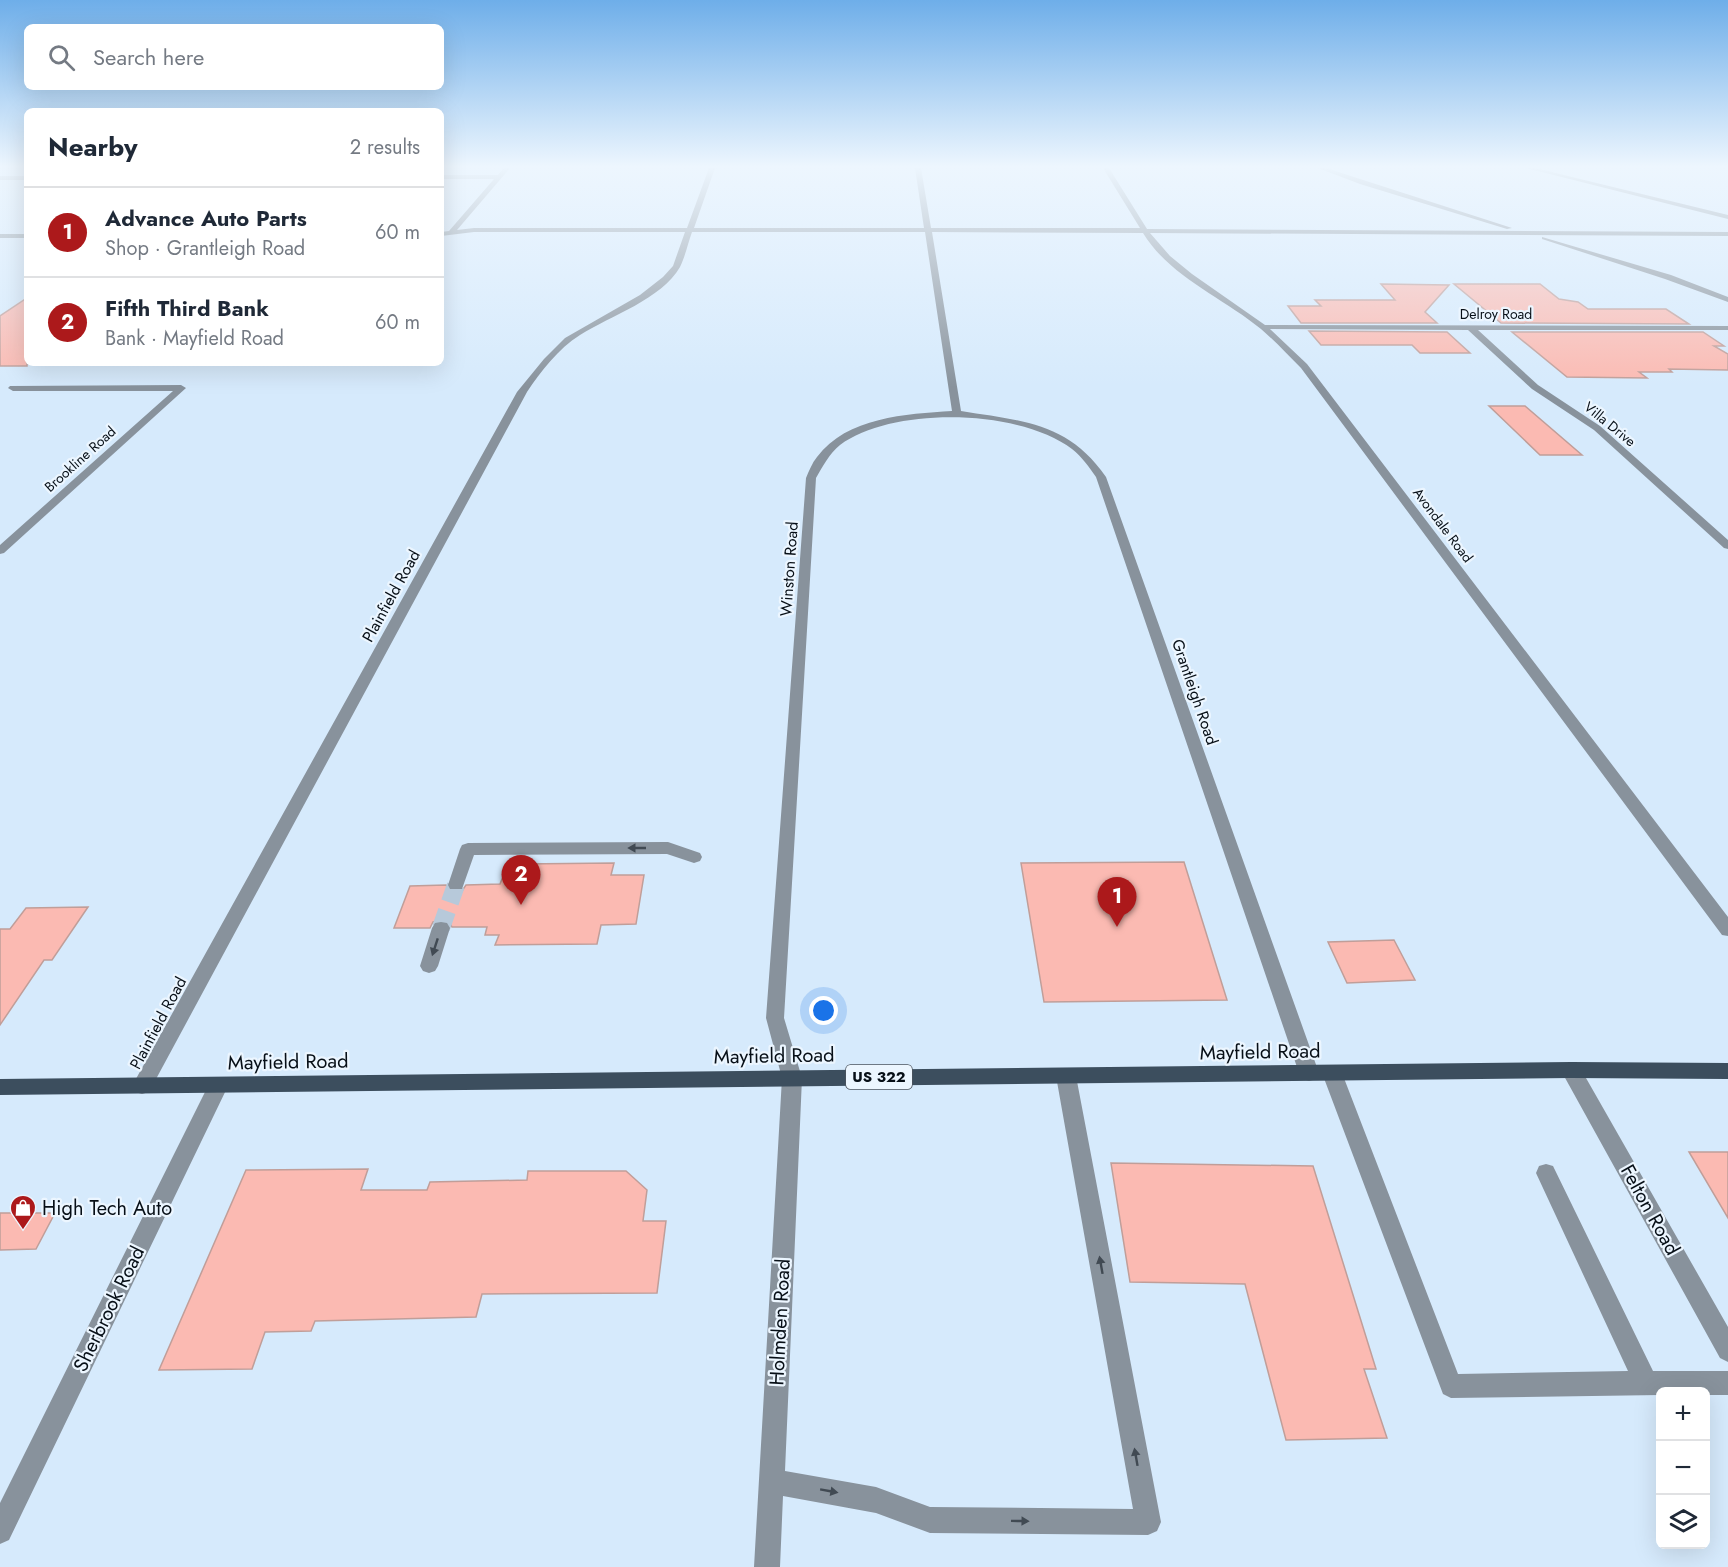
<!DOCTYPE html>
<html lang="en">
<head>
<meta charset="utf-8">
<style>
  :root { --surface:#fff; --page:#f2f2f3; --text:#1f2937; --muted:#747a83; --line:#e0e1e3; --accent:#ac191b }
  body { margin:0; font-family:Jost,sans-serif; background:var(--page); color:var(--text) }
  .controls { position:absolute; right:18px; bottom:18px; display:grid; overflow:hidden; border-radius:9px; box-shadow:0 6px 24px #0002 }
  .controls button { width:54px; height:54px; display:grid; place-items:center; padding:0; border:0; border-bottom:2px solid var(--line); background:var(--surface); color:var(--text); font:30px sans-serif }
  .you { position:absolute; left:824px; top:1011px; width:21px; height:21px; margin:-15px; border:4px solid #fff; border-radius:50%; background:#1a73e8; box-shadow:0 0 0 9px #1a73e833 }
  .badge { display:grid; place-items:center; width:39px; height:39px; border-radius:50%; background:var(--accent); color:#fff; font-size:20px; font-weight:700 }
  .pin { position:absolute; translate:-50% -50px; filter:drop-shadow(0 2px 3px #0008) }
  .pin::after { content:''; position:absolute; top:32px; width:21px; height:18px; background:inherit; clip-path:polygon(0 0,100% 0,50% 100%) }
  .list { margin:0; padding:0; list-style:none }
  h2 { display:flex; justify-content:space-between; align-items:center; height:78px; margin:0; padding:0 24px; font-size:26px }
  h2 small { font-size:20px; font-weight:400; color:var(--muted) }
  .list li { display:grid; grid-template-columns:39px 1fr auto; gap:18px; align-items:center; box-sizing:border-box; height:90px; padding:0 24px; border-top:2px solid var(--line) }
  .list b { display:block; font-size:22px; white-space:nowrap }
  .list p { margin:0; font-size:20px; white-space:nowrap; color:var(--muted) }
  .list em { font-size:20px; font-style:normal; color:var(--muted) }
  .icon { flex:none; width:33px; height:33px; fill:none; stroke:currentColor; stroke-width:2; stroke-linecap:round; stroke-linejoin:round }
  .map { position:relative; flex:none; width:1728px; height:1567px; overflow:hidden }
  .search { position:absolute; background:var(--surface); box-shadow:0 6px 24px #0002; left:24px; top:24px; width:420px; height:66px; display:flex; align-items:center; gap:15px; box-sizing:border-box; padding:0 21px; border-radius:9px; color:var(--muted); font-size:22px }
  .panel { position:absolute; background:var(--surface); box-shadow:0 6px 24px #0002; left:24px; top:108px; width:420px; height:258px; border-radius:9px }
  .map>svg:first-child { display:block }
  .building { fill:#fbbab2; stroke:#c09e99; stroke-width:1.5 }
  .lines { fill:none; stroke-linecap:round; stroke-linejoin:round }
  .minor-tunnel { stroke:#b7c9da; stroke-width:18; stroke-dasharray:18 9; stroke-linecap:butt }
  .minor { fill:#88929c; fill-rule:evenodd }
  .major { fill:#3c4e5e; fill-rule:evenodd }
  .oneway { fill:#414a53 }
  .labels { text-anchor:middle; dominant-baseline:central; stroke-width:4.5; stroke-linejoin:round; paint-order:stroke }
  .far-street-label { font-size:14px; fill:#070f17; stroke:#ecf6ff }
  .shield { fill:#ecf6ff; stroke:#4c545d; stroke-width:1.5 }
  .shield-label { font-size:15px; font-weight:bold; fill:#070f17 }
  .street-label { font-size:16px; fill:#070f17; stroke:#ecf6ff }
  .near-street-label { font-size:20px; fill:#070f17; stroke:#ecf6ff }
  .near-poi-label { font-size:20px; fill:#070f17; stroke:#ecf6ff; text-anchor:start }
</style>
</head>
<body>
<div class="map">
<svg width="1728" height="1567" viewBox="0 0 1728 1567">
  <rect width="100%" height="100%" fill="#d6eafc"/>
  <path class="building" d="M 1381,284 L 1449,285 L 1425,312 L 1437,323 L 1301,323 L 1288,306 L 1321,306 L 1315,300 L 1395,300 Z
    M 1454,284 L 1540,284 L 1559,299 L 1578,302 L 1588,309 L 1666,309 L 1689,324 L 1501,323 Z
    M 27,298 L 27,366 L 0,366 L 0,316 Z
    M 1309,331 L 1447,332 L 1470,353 L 1420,353 L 1412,345 L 1321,345 Z
    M 1512,332 L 1703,332 L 1724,346 L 1714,346 L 1728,354 L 1728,370 L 1669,369 L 1672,372 L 1639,372 L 1647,378 L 1567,377 Z
    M 1489,406 L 1525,406 L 1582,455 L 1540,455 Z
    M 1184,862 L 1227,1000 L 1044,1002 L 1021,863 Z
    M 614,863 L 611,875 L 644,875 L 636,924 L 601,925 L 597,944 L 495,945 L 499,935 L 485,935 L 487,927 L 452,927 L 449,922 L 441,920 L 433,922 L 430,928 L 394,928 L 410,886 L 446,885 L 450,891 L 462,891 L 466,885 L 500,884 L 502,879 L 516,879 L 521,864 Z
    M 88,907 L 52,960 L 44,960 L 0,1025 L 0,929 L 10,929 L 26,908 Z
    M 1394,940 L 1415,980 L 1347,983 L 1328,942 Z
    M 1689,1152 L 1728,1152 L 1728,1218 Z
    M 1111,1163 L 1313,1166 L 1376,1369 L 1364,1369 L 1387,1438 L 1286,1440 L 1245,1284 L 1130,1282 Z
    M 368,1169 L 361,1190 L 427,1190 L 430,1182 L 527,1180 L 528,1171 L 626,1171 L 647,1190 L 643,1221 L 666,1221 L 657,1293 L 482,1294 L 476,1317 L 315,1321 L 311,1331 L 265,1332 L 252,1369 L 159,1370 L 246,1170 Z
    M 0,1213 L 55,1213 L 36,1249 L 0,1250 Z"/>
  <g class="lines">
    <path class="minor-tunnel" d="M 441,928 L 456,885"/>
    <path class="minor" d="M 504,168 L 510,168 L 457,230 L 474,228 L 687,228 L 709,168 L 715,168 L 694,228 L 924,228 L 915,168 L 921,168 L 931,228 L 1140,228 L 1103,168 L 1109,168 L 1147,229 L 1728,232 L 1728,236 L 1150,233 L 1170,256 L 1192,274 L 1265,325 L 1728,326 L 1728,330 L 1478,330 L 1538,385 L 1600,426 L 1728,540 L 1728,549 L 1724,548 L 1594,430 L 1532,389 L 1468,330 L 1270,329 L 1307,364 L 1728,917 L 1728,936 L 1722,935 L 1301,368 C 1288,355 1275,341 1261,329 C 1222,297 1170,277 1143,233 L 932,232 L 961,411 C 1022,421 1068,422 1106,477 L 1319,1073 L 1316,1079 L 1309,1081 L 1302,1079 L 1299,1073 L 1096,477 C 1089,467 1082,457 1072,449 C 1020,409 893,406 840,445 C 829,454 823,466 816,478 L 784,1018 L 802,1078 L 785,1471 L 876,1487 L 930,1507 L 1133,1509 L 1056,1076 L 1059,1070 L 1066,1068 L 1073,1070 L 1076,1076 L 1161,1522 L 1157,1531 L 1148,1535 L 930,1533 L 876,1513 L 783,1496 L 780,1567 L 754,1567 L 782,1078 L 766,1018 L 806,478 C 809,471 812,463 817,457 C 847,417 906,414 952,411 L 925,232 L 692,232 C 688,243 685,257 680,267 C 662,299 610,316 580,335 C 558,349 541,371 527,392 L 149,1092 L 142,1094 L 135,1092 L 132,1086 L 517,392 L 544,359 L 565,338 L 640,295 L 663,277 L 673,266 L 685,232 L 474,232 L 441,236 L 441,232 L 449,231 L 494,179 L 441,179 L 441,175 L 498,175 Z
      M 1318,168 L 1326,168 L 1512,228 L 1507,229 L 1360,184 Z
      M 1526,168 L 1535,168 L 1728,215 L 1728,219 Z
      M 0,176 L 27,176 L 27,180 L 0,180 Z
      M 0,234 L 27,234 L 27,238 L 0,238 Z
      M 1542,237 L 1671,275 L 1728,297 L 1728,302 L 1665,279 L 1542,239 Z
      M 10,386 L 181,385 L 186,388 L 4,553 L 0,554 L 0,545 L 173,391 L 13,391 L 8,388 Z
      M 668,842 L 700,853 L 702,857 L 700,861 L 694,863 L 667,854 L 474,855 L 462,889 L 450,889 L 448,885 L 460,849 L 462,845 L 468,843 Z
      M 441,922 L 447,923 L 450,928 L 438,966 L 435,971 L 429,973 L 423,971 L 420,966 L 432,928 L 435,923 Z
      M 1571,1062 L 1578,1064 L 1728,1327 L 1728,1362 L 1720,1358 L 1564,1076 L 1561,1070 L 1564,1064 Z
      M 1332,1065 L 1339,1067 L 1342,1073 L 1458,1374 L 1628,1371 L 1536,1173 L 1539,1166 L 1546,1164 L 1553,1166 L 1653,1371 L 1728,1371 L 1728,1395 L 1706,1395 L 1706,1392 L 1660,1392 L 1660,1395 L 1451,1398 L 1443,1394 L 1322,1073 L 1325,1067 Z
      M 218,1078 L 225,1080 L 228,1086 L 9,1540 L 0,1544 L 0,1503 L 211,1080 Z"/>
    <path class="major" d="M 1571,1062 L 1728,1063 L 1728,1079 L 1571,1078 L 0,1095 L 0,1079 Z"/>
  </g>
  <defs><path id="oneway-solid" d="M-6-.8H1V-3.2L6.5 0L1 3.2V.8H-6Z" transform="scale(1.5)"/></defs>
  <g class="oneway">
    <use href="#oneway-solid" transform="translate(637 848) rotate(180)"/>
    <use href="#oneway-solid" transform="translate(435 947) rotate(108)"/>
    <use href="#oneway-solid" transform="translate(1101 1265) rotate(-100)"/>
    <use href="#oneway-solid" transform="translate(1136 1457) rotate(-100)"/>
    <use href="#oneway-solid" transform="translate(829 1491) rotate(10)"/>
    <use href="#oneway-solid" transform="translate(1020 1521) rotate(1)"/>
  </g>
  <linearGradient id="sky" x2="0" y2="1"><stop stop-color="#6eaee9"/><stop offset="0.43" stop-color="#edf6fe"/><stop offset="1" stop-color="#edf6fe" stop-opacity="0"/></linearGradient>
  <rect width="1728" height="387" fill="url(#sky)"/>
  <defs>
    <symbol id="shop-pin" viewBox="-11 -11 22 30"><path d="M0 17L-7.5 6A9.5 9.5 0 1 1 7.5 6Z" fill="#ac191b" stroke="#ecf6ff"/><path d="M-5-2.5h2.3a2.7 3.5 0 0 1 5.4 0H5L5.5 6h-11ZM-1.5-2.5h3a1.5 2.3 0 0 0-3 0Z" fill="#fff"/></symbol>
  </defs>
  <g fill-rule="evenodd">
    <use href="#shop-pin" x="8" y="1193" width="30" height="40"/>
  </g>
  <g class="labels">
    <g class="far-street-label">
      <text x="1496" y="314">Delroy Road</text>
      <text transform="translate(1610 424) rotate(39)">Villa Drive</text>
      <text transform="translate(80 459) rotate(-42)">Brookline Road</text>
      <text transform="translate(1443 525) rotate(53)">Avondale Road</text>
    </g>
    <rect class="shield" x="846" y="1065" width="66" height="24" rx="4.5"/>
    <g class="shield-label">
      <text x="879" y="1077">US 322</text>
    </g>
    <g class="street-label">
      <text transform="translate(789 569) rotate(-86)">Winston Road</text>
      <text transform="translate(391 596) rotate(-61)">Plainfield Road</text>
      <text transform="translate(1195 692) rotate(71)">Grantleigh Road</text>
      <text transform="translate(158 1023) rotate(-62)">Plainfield Road</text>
    </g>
    <g class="near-street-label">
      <text transform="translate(1260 1052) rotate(-1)">Mayfield Road</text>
      <text transform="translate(774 1056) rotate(-1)">Mayfield Road</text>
      <text transform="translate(288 1062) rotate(-1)">Mayfield Road</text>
      <text transform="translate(1650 1210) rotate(61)">Felton Road</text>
      <text transform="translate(109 1309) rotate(-64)">Sherbrook Road</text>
      <text transform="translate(780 1322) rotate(-87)">Holmden Road</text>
    </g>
    <g class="near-poi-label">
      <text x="42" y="1208">High Tech Auto</text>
    </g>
  </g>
</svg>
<div class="controls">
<button>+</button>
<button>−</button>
<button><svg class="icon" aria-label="layers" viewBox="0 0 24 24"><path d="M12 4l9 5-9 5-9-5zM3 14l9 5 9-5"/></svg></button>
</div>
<div class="you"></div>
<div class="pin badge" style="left:1117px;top:927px">1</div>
<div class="pin badge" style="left:521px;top:905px">2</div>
<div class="search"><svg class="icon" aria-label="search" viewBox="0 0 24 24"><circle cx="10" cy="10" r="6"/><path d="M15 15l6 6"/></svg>Search here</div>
<section class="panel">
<h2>Nearby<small>2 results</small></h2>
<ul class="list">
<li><span class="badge">1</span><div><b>Advance Auto Parts</b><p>Shop · Grantleigh Road</p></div><em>60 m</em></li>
<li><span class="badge">2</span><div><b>Fifth Third Bank</b><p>Bank · Mayfield Road</p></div><em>60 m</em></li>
</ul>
</section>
</div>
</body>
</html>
